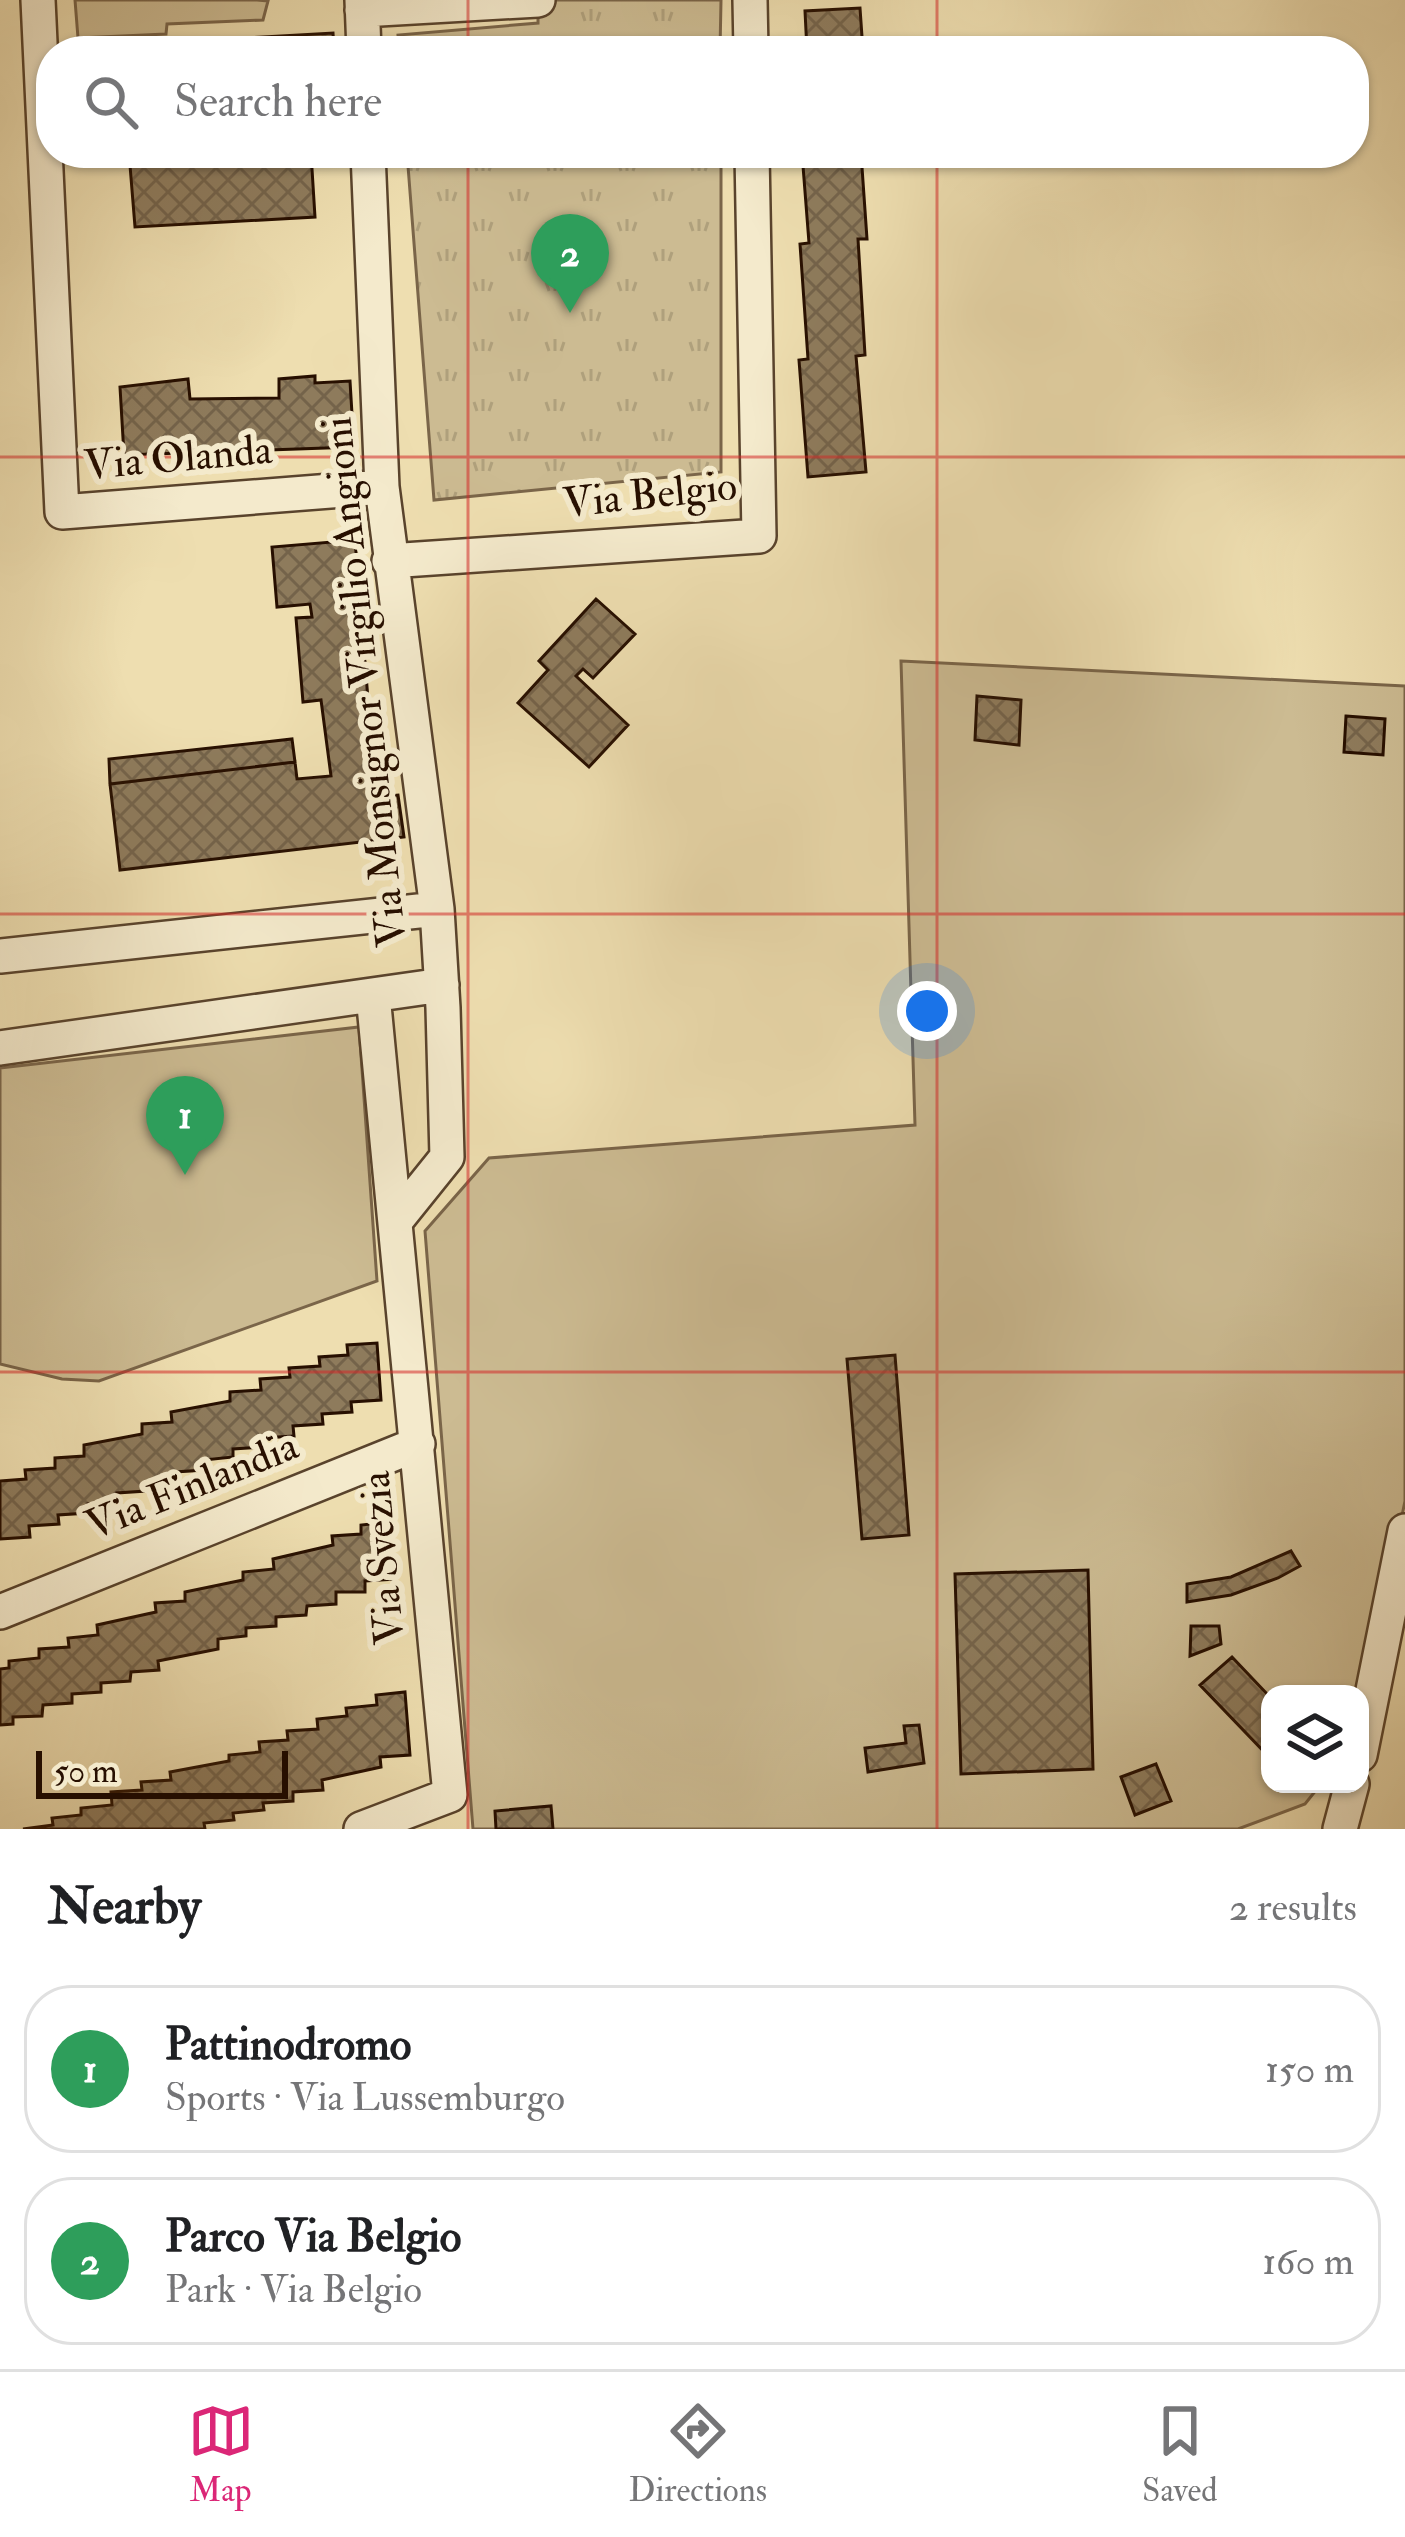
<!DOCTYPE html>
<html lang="en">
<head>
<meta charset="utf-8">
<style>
  :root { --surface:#fff; --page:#f6f6f6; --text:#202124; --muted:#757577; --line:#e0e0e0; --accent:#db2777 }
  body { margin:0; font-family:"IM FELL Double Pica",serif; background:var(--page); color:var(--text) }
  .controls { position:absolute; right:36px; bottom:36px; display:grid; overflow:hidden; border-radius:24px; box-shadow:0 3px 9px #0004 }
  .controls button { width:108px; height:108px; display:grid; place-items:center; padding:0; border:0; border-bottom:3px solid var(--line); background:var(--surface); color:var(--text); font:60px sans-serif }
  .scale { position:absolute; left:36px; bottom:30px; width:252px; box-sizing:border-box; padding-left:12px; border:6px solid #270f00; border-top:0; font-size:33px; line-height:42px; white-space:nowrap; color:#270f00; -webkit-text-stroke:9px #f4eacc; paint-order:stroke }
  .you { position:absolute; left:927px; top:1011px; width:42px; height:42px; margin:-30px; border:9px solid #fff; border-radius:50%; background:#1a73e8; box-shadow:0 0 0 18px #1a73e833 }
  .badge { display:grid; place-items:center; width:78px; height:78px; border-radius:50%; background:var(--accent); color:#fff; font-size:39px; font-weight:700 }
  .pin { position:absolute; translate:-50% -99px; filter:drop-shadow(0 3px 6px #0008) }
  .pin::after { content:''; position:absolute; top:63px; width:42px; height:36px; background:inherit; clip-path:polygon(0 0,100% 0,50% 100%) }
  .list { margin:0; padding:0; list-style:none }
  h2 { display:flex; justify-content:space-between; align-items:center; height:156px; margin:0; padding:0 48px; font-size:51px }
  h2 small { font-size:39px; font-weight:400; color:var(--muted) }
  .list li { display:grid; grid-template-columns:78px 1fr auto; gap:36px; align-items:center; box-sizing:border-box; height:168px; margin:0 24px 24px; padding:0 24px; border:3px solid var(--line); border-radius:48px }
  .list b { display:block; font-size:45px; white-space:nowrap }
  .list p { margin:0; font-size:39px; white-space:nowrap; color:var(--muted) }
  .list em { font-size:39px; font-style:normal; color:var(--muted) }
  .icon { flex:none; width:66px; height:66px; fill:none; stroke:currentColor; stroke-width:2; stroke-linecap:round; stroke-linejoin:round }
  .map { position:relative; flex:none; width:1405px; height:1829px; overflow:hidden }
  .search { position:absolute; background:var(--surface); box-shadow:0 3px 9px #0004; left:36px; right:36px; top:36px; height:132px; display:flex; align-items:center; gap:30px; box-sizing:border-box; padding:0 42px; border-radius:48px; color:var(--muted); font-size:45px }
  .sheet { height:540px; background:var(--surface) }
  nav { display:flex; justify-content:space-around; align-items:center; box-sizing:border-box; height:168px; border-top:3px solid var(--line); background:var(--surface); font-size:33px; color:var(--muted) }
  nav a { display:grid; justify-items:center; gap:6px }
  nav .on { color:var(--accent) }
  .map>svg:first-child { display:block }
  .grass { fill:url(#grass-tufts); stroke:#7a6549; stroke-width:3 }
  .garden { fill:#ccbb92; stroke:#7a6549; stroke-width:3 }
  .building { fill:url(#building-cross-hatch); stroke:#270f00; stroke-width:3 }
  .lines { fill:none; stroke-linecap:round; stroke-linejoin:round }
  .minor-casing { stroke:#59432c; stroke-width:38 }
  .minor { stroke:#f4eacc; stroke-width:33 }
  .grid { fill:none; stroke:#d62828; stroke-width:3; stroke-opacity:0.55 }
  .labels { text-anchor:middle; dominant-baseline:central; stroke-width:12; stroke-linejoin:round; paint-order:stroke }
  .street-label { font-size:42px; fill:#270f00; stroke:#f4eacc }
</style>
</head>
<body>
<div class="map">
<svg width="1405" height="1829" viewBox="0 0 1405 1829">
  <defs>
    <pattern id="grass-tufts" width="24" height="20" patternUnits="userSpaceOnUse" patternTransform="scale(3)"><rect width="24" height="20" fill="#ccbb92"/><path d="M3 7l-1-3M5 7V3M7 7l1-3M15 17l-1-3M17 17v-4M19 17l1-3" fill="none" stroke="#afa07c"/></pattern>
    <pattern id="building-cross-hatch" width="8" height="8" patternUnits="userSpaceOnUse" patternTransform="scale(3)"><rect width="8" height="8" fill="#8e7b5c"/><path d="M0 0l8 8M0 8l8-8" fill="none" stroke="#74634a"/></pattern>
  </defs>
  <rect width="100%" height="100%" fill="#eedeb0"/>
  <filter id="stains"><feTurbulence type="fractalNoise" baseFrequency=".00167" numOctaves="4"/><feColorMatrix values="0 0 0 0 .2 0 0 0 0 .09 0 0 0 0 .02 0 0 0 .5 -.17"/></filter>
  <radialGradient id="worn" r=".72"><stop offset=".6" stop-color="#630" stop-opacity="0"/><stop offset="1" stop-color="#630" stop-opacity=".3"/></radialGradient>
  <path class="grass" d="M 538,0 L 721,0 L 720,51 L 399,51 L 398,35 L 538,23 Z
    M 407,153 L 721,153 L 721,472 L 434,500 Z"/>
  <path class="garden" d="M 75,0 L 257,0 L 268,1 L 263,20 L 167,24 L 166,34 L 78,38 Z
    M 901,661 L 1405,686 L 1405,1501 L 1377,1637 L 1358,1694 L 1270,1694 L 1270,1784 L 1321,1784 L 1305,1804 L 1238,1829 L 473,1829 L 425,1231 L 489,1158 L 915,1125 Z
    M 359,1027 L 377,1281 L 99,1381 L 62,1379 L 0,1364 L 0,1068 Z"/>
  <path class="building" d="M 860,8 L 863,51 L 807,51 L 805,11 Z
    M 333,33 L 334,51 L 124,51 L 123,45 Z
    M 129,153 L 311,153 L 315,217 L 135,227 Z
    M 802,153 L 861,153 L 867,239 L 858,239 L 865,355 L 856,356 L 866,472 L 808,477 L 799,360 L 808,359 L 800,244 L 809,243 Z
    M 315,376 L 315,383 L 350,381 L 354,447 L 124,455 L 120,387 L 188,379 L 190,399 L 279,398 L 279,379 Z
    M 355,540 L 376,797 L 398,795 L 404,837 L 120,870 L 110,784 L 295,762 L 297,779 L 331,776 L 321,700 L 303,702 L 296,618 L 312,617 L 310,604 L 277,607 L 272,547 Z
    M 596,599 L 635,634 L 593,678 L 583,669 L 576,676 L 628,725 L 589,767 L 518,703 L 548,670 L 539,661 Z
    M 977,696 L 1021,700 L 1019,745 L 975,740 Z
    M 1346,716 L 1385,719 L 1383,755 L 1344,752 Z
    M 292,739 L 295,762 L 110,784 L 109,759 Z
    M 377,1343 L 381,1400 L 351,1402 L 352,1412 L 322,1414 L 323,1424 L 293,1426 L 294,1436 L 263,1438 L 264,1447 L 233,1449 L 233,1457 L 204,1460 L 205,1470 L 175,1472 L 176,1480 L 145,1482 L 146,1491 L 117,1493 L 118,1502 L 88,1504 L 88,1513 L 58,1515 L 59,1524 L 29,1526 L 30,1537 L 0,1539 L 0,1481 L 26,1479 L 25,1470 L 55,1468 L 55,1458 L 84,1456 L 84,1445 L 142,1434 L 142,1424 L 172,1422 L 171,1412 L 230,1401 L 230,1392 L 261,1390 L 260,1379 L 290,1377 L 289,1368 L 320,1366 L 319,1357 L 348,1355 L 347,1345 Z
    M 895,1355 L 909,1535 L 862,1539 L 847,1359 Z
    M 390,1522 L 395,1579 L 365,1581 L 365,1592 L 336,1592 L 336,1604 L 307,1606 L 306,1615 L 276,1617 L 276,1626 L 246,1628 L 246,1636 L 218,1639 L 218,1649 L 158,1661 L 159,1670 L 131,1672 L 130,1681 L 101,1683 L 101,1692 L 72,1694 L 72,1703 L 43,1705 L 42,1716 L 13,1717 L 13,1724 L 0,1725 L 0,1669 L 9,1668 L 9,1661 L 39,1658 L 39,1649 L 69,1647 L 68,1638 L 98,1635 L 97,1625 L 156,1612 L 155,1603 L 185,1601 L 185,1592 L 243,1580 L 243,1572 L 274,1569 L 273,1559 L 333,1545 L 332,1536 L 361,1534 L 361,1525 Z
    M 1291,1551 L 1300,1566 L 1278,1578 L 1231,1595 L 1187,1602 L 1187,1584 L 1231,1577 Z
    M 1088,1570 L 1093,1769 L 961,1774 L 955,1574 Z
    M 1191,1626 L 1219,1626 L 1221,1644 L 1190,1656 Z
    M 1232,1657 L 1270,1697 L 1270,1758 L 1200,1685 Z
    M 405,1692 L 410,1755 L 380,1757 L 381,1767 L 322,1780 L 323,1790 L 293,1792 L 293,1801 L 263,1803 L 264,1810 L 233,1813 L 234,1820 L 204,1823 L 205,1829 L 23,1829 L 53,1825 L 52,1818 L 81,1815 L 81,1808 L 112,1805 L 111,1792 L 142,1790 L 141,1782 L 171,1780 L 170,1772 L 229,1761 L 229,1755 L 260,1752 L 259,1742 L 288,1740 L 287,1731 L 318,1729 L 317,1719 L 347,1716 L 346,1708 L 377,1705 L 376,1695 Z
    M 919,1725 L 924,1763 L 868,1772 L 865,1748 L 906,1743 L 904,1726 Z
    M 1156,1764 L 1171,1801 L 1135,1815 L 1121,1777 Z
    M 551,1806 L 553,1829 L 496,1829 L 495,1811 Z"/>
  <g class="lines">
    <defs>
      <path id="minor" d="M 38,0 L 62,512 L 382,487
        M 362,0 L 364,51
        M 750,0 L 751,51
        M 362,10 L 538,0
        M 368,153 L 382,487 L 437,909 L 443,1008 L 447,1157 L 398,1218
        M 389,561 L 759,536 L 752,153
        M 0,956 L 437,909
        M 0,1048 L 442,985
        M 0,1612 L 418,1444
        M 1360,1755 L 1405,1531
        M 361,1829 L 450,1795 L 373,995
        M 1340,1829 L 1352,1784"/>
    </defs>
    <use href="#minor" class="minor-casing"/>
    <use href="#minor" class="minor"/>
  </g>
  <path class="grid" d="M 468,0 L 468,51M 937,0 L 937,51M 468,153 L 468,1829M 937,153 L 937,1829M 0,457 L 1405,457M 0,914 L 1405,914M 0,1372 L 1405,1372"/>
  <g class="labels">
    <g class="street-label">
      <text transform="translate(178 458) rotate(-5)">Via Olanda</text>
      <text transform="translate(650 495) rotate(-6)">Via Belgio</text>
      <text transform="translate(365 682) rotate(-96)">Via Monsignor Virgilio Angioni</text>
      <text transform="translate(192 1486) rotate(-22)">Via Finlandia</text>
      <text transform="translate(383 1558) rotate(-95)">Via Svezia</text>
    </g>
  </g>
  <rect width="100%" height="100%" filter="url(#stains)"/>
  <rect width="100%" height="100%" fill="url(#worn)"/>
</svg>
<div class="controls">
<button><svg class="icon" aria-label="layers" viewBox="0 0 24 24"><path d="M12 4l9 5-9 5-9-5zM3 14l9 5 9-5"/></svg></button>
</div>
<div class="scale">50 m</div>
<div class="you"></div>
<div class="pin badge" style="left:185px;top:1175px;background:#2e9e5b">1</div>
<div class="pin badge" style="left:570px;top:313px;background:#2e9e5b">2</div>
<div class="search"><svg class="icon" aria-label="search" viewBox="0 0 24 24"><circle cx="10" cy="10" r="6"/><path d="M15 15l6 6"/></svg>Search here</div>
</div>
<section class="sheet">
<h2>Nearby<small>2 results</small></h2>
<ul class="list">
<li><span class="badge" style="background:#2e9e5b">1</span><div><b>Pattinodromo</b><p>Sports · Via Lussemburgo</p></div><em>150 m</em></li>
<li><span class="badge" style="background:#2e9e5b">2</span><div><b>Parco Via Belgio</b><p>Park · Via Belgio</p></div><em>160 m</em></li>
</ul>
</section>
<nav>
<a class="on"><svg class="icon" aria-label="map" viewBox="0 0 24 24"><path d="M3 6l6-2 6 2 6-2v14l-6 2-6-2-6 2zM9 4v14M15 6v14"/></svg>Map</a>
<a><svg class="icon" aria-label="directions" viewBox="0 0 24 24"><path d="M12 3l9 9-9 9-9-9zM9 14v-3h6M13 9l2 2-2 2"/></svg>Directions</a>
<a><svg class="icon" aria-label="saved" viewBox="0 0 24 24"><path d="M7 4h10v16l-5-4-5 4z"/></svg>Saved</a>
</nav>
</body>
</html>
